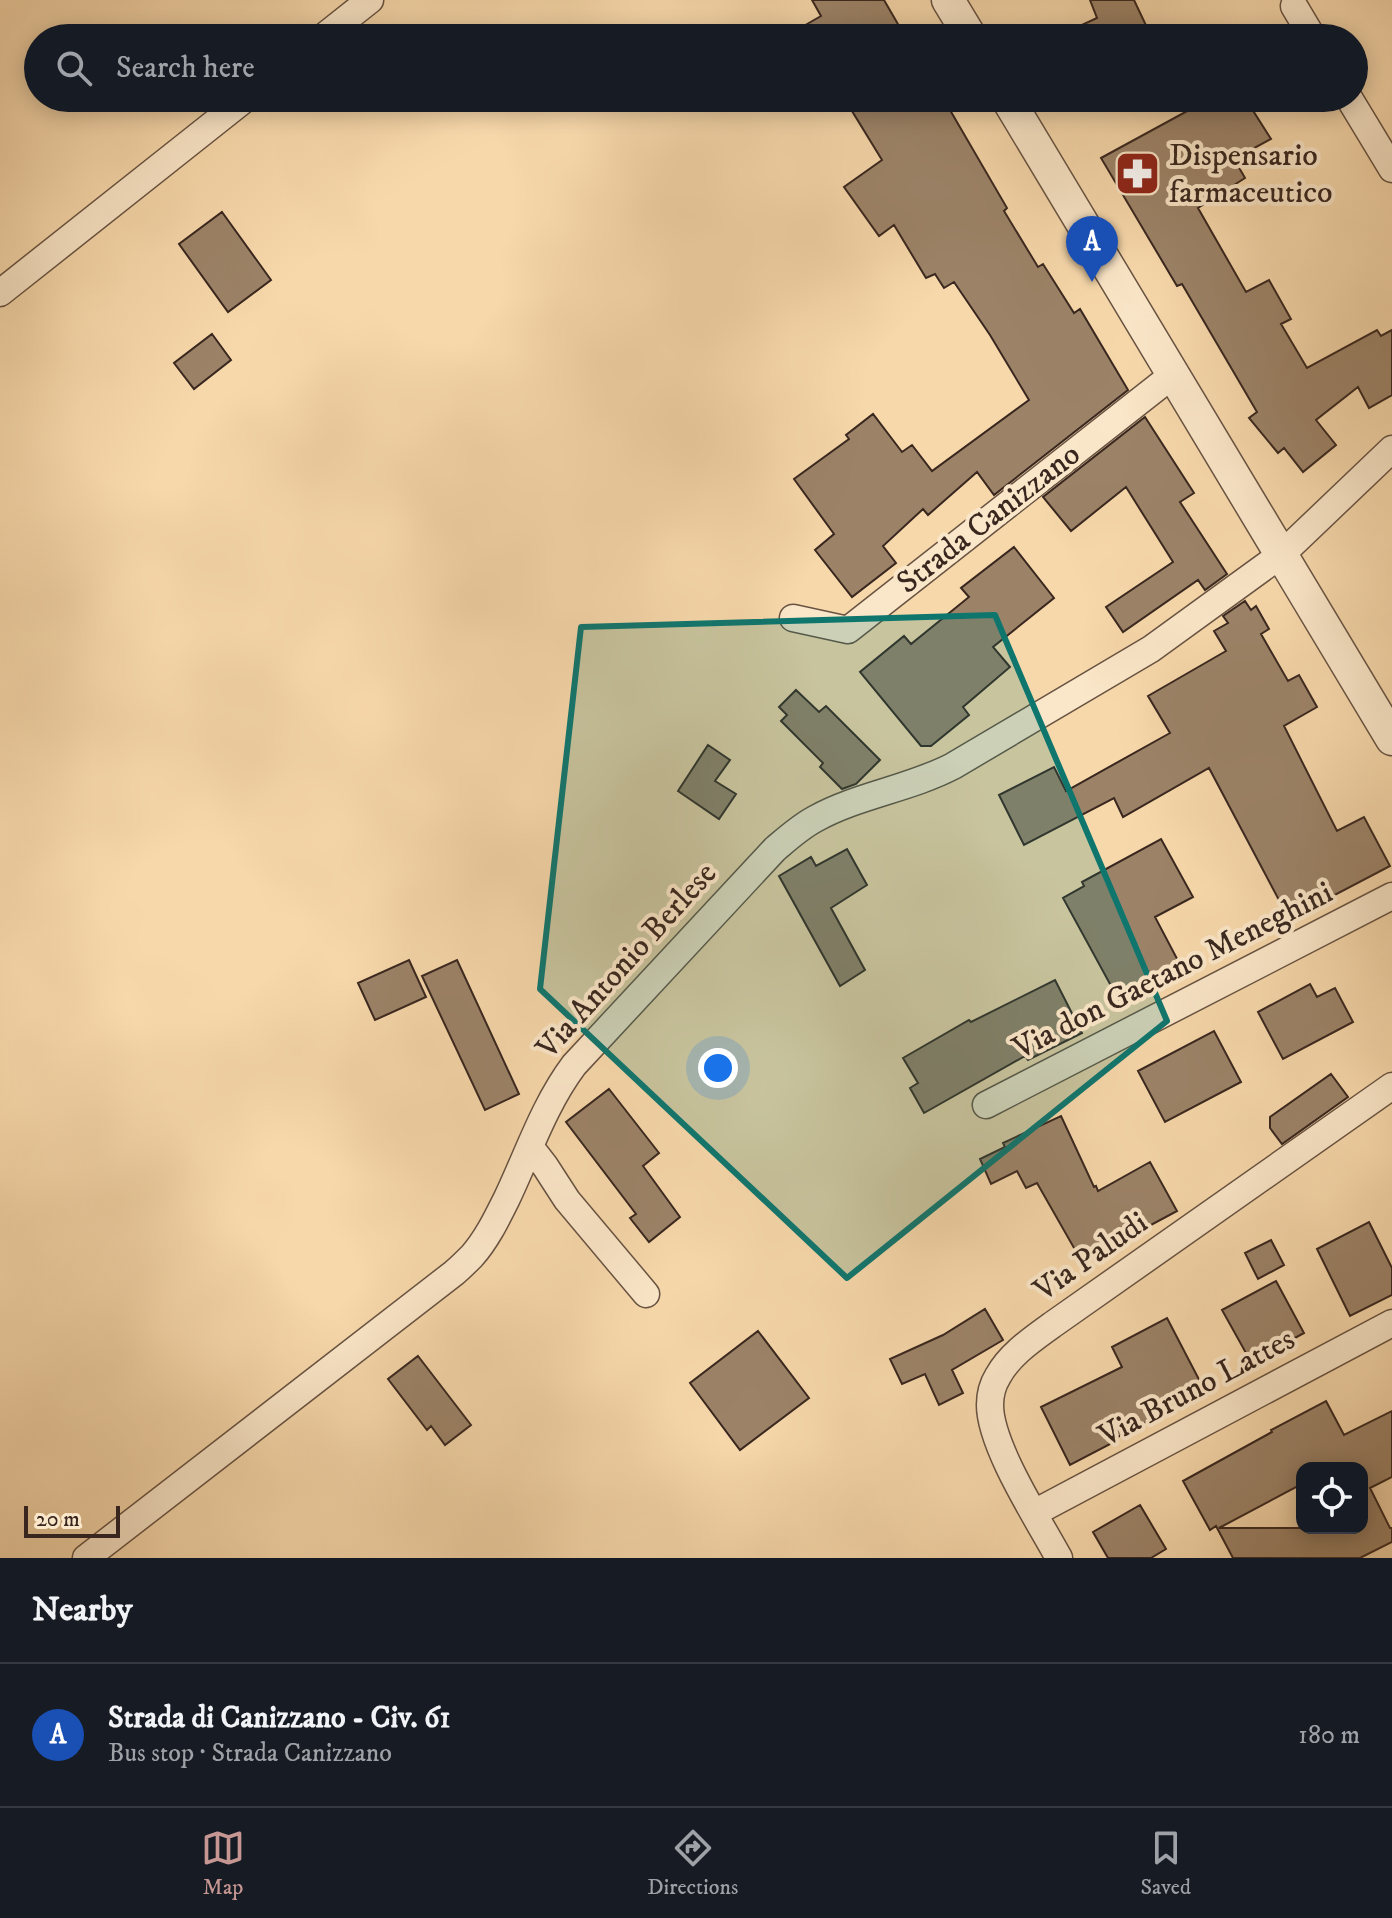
<!DOCTYPE html>
<html lang="en">
<head>
<meta charset="utf-8">
<style>
  :root { --surface:#171b24; --page:#242831; --text:#f1f3f6; --muted:#9ea1a6; --line:#363941; --accent:#c59692 }
  body { margin:0; font-family:"IM FELL DW Pica",serif; background:var(--page); color:var(--text) }
  .controls { position:absolute; right:24px; bottom:24px; display:grid; overflow:hidden; border-radius:16px; box-shadow:0 4px 20px #0003 }
  .controls button { width:72px; height:72px; display:grid; place-items:center; padding:0; border:0; border-bottom:2px solid var(--line); background:var(--surface); color:var(--text); font:40px sans-serif }
  .scale { position:absolute; left:24px; bottom:20px; width:96px; box-sizing:border-box; padding-left:8px; border:4px solid #39271f; border-top:0; font-size:22px; line-height:28px; white-space:nowrap; color:#39271f; -webkit-text-stroke:6px #fae6c8; paint-order:stroke }
  .you { position:absolute; left:718px; top:1068px; width:28px; height:28px; margin:-20px; border:6px solid #fff; border-radius:50%; background:#1a73e8; box-shadow:0 0 0 12px #1a73e833 }
  .badge { display:grid; place-items:center; width:52px; height:52px; border-radius:50%; background:var(--accent); color:#fff; font-size:26px; font-weight:700 }
  .pin { position:absolute; translate:-50% -66px; filter:drop-shadow(0 2px 4px #0008) }
  .pin::after { content:''; position:absolute; top:42px; width:28px; height:24px; background:inherit; clip-path:polygon(0 0,100% 0,50% 100%) }
  .list { margin:0; padding:0; list-style:none }
  h2 { display:flex; justify-content:space-between; align-items:center; height:104px; margin:0; padding:0 32px; font-size:34px }
  h2 small { font-size:26px; font-weight:400; color:var(--muted) }
  .list li { display:grid; grid-template-columns:52px 1fr auto; gap:24px; align-items:center; box-sizing:border-box; height:144px; padding:0 32px; border-top:2px solid var(--line) }
  .list b { display:block; font-size:30px; white-space:nowrap }
  .list p { margin:0; font-size:26px; white-space:nowrap; color:var(--muted) }
  .list em { font-size:26px; font-style:normal; color:var(--muted) }
  .icon { flex:none; width:44px; height:44px; fill:none; stroke:currentColor; stroke-width:2; stroke-linecap:round; stroke-linejoin:round }
  .map { position:relative; flex:none; width:1392px; height:1558px; overflow:hidden }
  .search { position:absolute; background:var(--surface); box-shadow:0 4px 20px #0003; left:24px; right:24px; top:24px; height:88px; display:flex; align-items:center; gap:20px; box-sizing:border-box; padding:0 28px; border-radius:44px; color:var(--muted); font-size:30px }
  .sheet { height:248px; background:var(--surface) }
  nav { display:flex; justify-content:space-around; align-items:center; box-sizing:border-box; height:112px; border-top:2px solid var(--line); background:var(--surface); font-size:22px; color:var(--muted) }
  nav a { display:grid; justify-items:center; gap:4px }
  nav .on { color:var(--accent) }
  .map>svg:first-child { display:block }
  .building { fill:#9c8368; stroke:#39271f; stroke-width:2; fill-rule:evenodd }
  .lines { fill:none; stroke-linecap:round; stroke-linejoin:round }
  .minor-casing { stroke:#685342; stroke-width:29 }
  .tertiary-casing { stroke:#685342; stroke-width:35 }
  .minor { stroke:#fae6c8; stroke-width:26 }
  .tertiary { stroke:#fae6c8; stroke-width:32 }
  .marked { fill:#0f766e; fill-opacity:0.2; stroke:#0f766e; stroke-width:6; stroke-linejoin:round }
  .labels { text-anchor:middle; dominant-baseline:central; stroke-width:8; stroke-linejoin:round; paint-order:stroke }
  .poi-label { font-size:32px; fill:#39271f; stroke:#fae6c8; text-anchor:start }
  .street-label { font-size:32px; fill:#39271f; stroke:#fae6c8 }
</style>
</head>
<body>
<div class="map">
<svg width="1392" height="1558" viewBox="0 0 1392 1558">
  <rect width="100%" height="100%" fill="#f7d8ab"/>
  <filter id="stains"><feTurbulence type="fractalNoise" baseFrequency=".0025" numOctaves="4"/><feColorMatrix values="0 0 0 0 .2 0 0 0 0 .09 0 0 0 0 .02 0 0 0 .5 -.17"/></filter>
  <radialGradient id="worn" r=".72"><stop offset=".6" stop-color="#630" stop-opacity="0"/><stop offset="1" stop-color="#630" stop-opacity=".3"/></radialGradient>
  <path class="building" d="M 812,0 L 884,0 L 906,38 L 783,38 L 821,16 Z
    M 1090,0 L 1134,0 L 1152,38 L 1054,38 L 1097,18 Z
    M 873,98 L 943,98 L 1007,208 L 1004,211 L 1038,267 L 1043,264 L 1074,313 L 1080,309 L 1128,390 L 994,495 L 977,472 L 928,515 L 923,509 L 883,546 L 896,563 L 852,597 L 815,550 L 834,534 L 794,479 L 849,439 L 846,435 L 873,414 L 902,452 L 912,445 L 932,471 L 1029,400 L 990,335 L 954,282 L 944,288 L 935,274 L 926,278 L 894,225 L 879,236 L 844,187 L 882,160 L 852,111 Z
    M 1211,98 L 1245,98 L 1271,139 L 1234,159 L 1245,178 L 1198,208 L 1246,292 L 1269,280 L 1291,319 L 1281,324 L 1307,368 L 1377,330 L 1381,336 L 1392,330 L 1392,395 L 1369,408 L 1358,387 L 1316,420 L 1336,445 L 1303,472 L 1284,448 L 1278,453 L 1249,418 L 1257,412 L 1182,284 L 1177,286 L 1101,158 Z
    M 222,212 L 271,280 L 228,312 L 179,244 Z
    M 212,334 L 231,360 L 194,389 L 174,363 Z
    M 1145,417 L 1194,493 L 1180,502 L 1227,574 L 1205,590 L 1198,580 L 1123,632 L 1106,607 L 1173,562 L 1126,487 L 1071,531 L 1043,497 Z
    M 1014,547 L 1054,598 L 993,647 L 1010,667 L 963,707 L 969,715 L 931,746 L 921,746 L 860,672 L 904,636 L 911,644 L 969,597 L 961,588 Z
    M 1245,601 L 1251,610 L 1256,606 L 1269,629 L 1261,634 L 1288,681 L 1299,675 L 1317,707 L 1284,726 L 1337,831 L 1364,817 L 1390,866 L 1289,919 L 1209,768 L 1123,817 L 1114,798 L 1024,845 L 999,795 L 1054,767 L 1066,791 L 1170,733 L 1148,696 L 1226,651 L 1214,631 L 1228,623 L 1223,616 Z
    M 796,690 L 819,712 L 826,706 L 880,760 L 856,784 L 842,789 L 820,767 L 823,763 L 781,721 L 787,715 L 779,707 Z
    M 708,745 L 730,760 L 715,781 L 736,794 L 719,819 L 678,791 Z
    M 1161,839 L 1193,897 L 1155,917 L 1184,972 L 1122,1006 L 1063,898 L 1084,886 L 1082,882 Z
    M 847,849 L 867,885 L 831,908 L 865,970 L 840,986 L 779,876 L 811,857 L 816,866 Z
    M 409,960 L 426,997 L 375,1020 L 358,983 Z
    M 457,960 L 519,1094 L 485,1110 L 422,976 Z
    M 1055,980 L 1082,1033 L 1028,1060 L 1025,1056 L 924,1113 L 910,1088 L 918,1083 L 903,1058 L 969,1020 L 971,1022 Z
    M 1310,984 L 1317,997 L 1335,988 L 1353,1022 L 1283,1059 L 1258,1012 Z
    M 1214,1031 L 1241,1082 L 1165,1122 L 1138,1071 Z
    M 1331,1074 L 1348,1097 L 1282,1144 L 1270,1128 L 1270,1117 Z
    M 609,1089 L 659,1153 L 643,1166 L 680,1217 L 649,1242 L 630,1218 L 636,1214 L 566,1122 Z
    M 1061,1116 L 1094,1187 L 1096,1186 L 1098,1191 L 1150,1162 L 1177,1211 L 1082,1262 L 1037,1183 L 1026,1188 L 1017,1171 L 991,1184 L 980,1159 L 1005,1147 L 1003,1143 Z
    M 1369,1222 L 1392,1268 L 1392,1295 L 1350,1316 L 1317,1249 Z
    M 1271,1240 L 1284,1265 L 1258,1279 L 1245,1253 Z
    M 1276,1281 L 1304,1333 L 1251,1362 L 1222,1310 Z
    M 985,1309 L 1003,1340 L 952,1370 L 963,1393 L 939,1405 L 925,1374 L 902,1384 L 890,1359 L 943,1335 Z
    M 1167,1318 L 1205,1391 L 1112,1440 L 1114,1442 L 1070,1465 L 1041,1407 L 1122,1367 L 1112,1347 Z
    M 758,1331 L 809,1398 L 740,1450 L 690,1383 Z
    M 418,1356 L 471,1425 L 445,1445 L 431,1426 L 427,1430 L 388,1379 Z
    M 1326,1401 L 1344,1435 L 1392,1411 L 1392,1477 L 1370,1488 L 1390,1528 L 1392,1528 L 1392,1542 L 1360,1558 L 1233,1558 L 1216,1526 L 1210,1530 L 1183,1481 L 1272,1432 L 1271,1430 ZM 1302,1468 L 1362,1468 L 1362,1528 L 1219,1528 L 1302,1484 Z
    M 1140,1505 L 1166,1549 L 1151,1558 L 1108,1558 L 1093,1532 Z"/>
  <g class="lines">
    <defs>
      <path id="minor" d="M 1294,6 L 1313,38
        M 322,38 L 370,0
        M 1349,98 L 1392,169
        M 0,293 L 246,98
        M 793,618 L 848,630 L 1174,374
        M 986,1105 L 1392,896
        M 531,1148 L 545,1166 L 567,1200 L 646,1294
        M 1034,1513 L 1392,1323
        M 86,1558 L 454,1273 C 460,1268 466,1262 472,1256 C 487,1239 497,1218 507,1198 C 528,1154 544,1105 574,1065 L 775,849 C 788,838 800,827 815,819 C 858,795 909,789 953,766 L 1151,649 L 1282,554 L 1392,449
        M 1059,1558 C 1039,1521 990,1446 990,1405 C 990,1395 993,1384 998,1376 C 1010,1354 1033,1339 1052,1325 L 1392,1086"/>
      <path id="tertiary" d="M 948,0 L 971,38
        M 1007,98 L 1392,739"/>
    </defs>
    <use href="#minor" class="minor-casing"/>
    <use href="#tertiary" class="tertiary-casing"/>
    <use href="#minor" class="minor"/>
    <use href="#tertiary" class="tertiary"/>
  </g>
  <path class="marked" d="M 995,615 L 1167,1021 L 847,1278 L 540,989 L 581,627 Z"/>
  <defs>
    <symbol id="pharmacy-square" viewBox="-11 -11 22 22"><rect x="-9" y="-9" width="18" height="18" rx="4" fill="#8f2418" stroke="#fae6c8"/><path d="M-2-6h4v4h4v4h-4v4h-4v-4h-4v-4h4Z" fill="#fff"/></symbol>
  </defs>
  <g fill-rule="evenodd">
    <use href="#pharmacy-square" x="1112" y="148" width="51" height="51"/>
  </g>
  <g class="labels">
    <g class="poi-label">
      <text x="1169" y="156">Dispensario<tspan x="1169" dy="37">farmaceutico</tspan></text>
    </g>
    <g class="street-label">
      <text transform="translate(989 519) rotate(-38)">Strada Canizzano</text>
      <text transform="translate(627 961) rotate(-48)">Via Antonio Berlese</text>
      <text transform="translate(1173 971) rotate(-27)">Via don Gaetano Meneghini</text>
      <text transform="translate(1091 1257) rotate(-35)">Via Paludi</text>
      <text transform="translate(1197 1388) rotate(-28)">Via Bruno Lattes</text>
    </g>
  </g>
  <rect width="100%" height="100%" filter="url(#stains)"/>
  <rect width="100%" height="100%" fill="url(#worn)"/>
</svg>
<div class="controls">
<button><svg class="icon" aria-label="locate" viewBox="0 0 24 24"><circle cx="12" cy="12" r="6"/><path d="M12 2v4M12 18v4M2 12h4M18 12h4"/></svg></button>
</div>
<div class="scale">20 m</div>
<div class="you"></div>
<div class="pin badge" style="left:1092px;top:282px;background:#1a4fb4">A</div>
<div class="search"><svg class="icon" aria-label="search" viewBox="0 0 24 24"><circle cx="10" cy="10" r="6"/><path d="M15 15l6 6"/></svg>Search here</div>
</div>
<section class="sheet">
<h2>Nearby<small></small></h2>
<ul class="list">
<li><span class="badge" style="background:#1a4fb4">A</span><div><b>Strada di Canizzano - Civ. 61</b><p>Bus stop · Strada Canizzano</p></div><em>180 m</em></li>
</ul>
</section>
<nav>
<a class="on"><svg class="icon" aria-label="map" viewBox="0 0 24 24"><path d="M3 6l6-2 6 2 6-2v14l-6 2-6-2-6 2zM9 4v14M15 6v14"/></svg>Map</a>
<a><svg class="icon" aria-label="directions" viewBox="0 0 24 24"><path d="M12 3l9 9-9 9-9-9zM9 14v-3h6M13 9l2 2-2 2"/></svg>Directions</a>
<a><svg class="icon" aria-label="saved" viewBox="0 0 24 24"><path d="M7 4h10v16l-5-4-5 4z"/></svg>Saved</a>
</nav>
</body>
</html>
